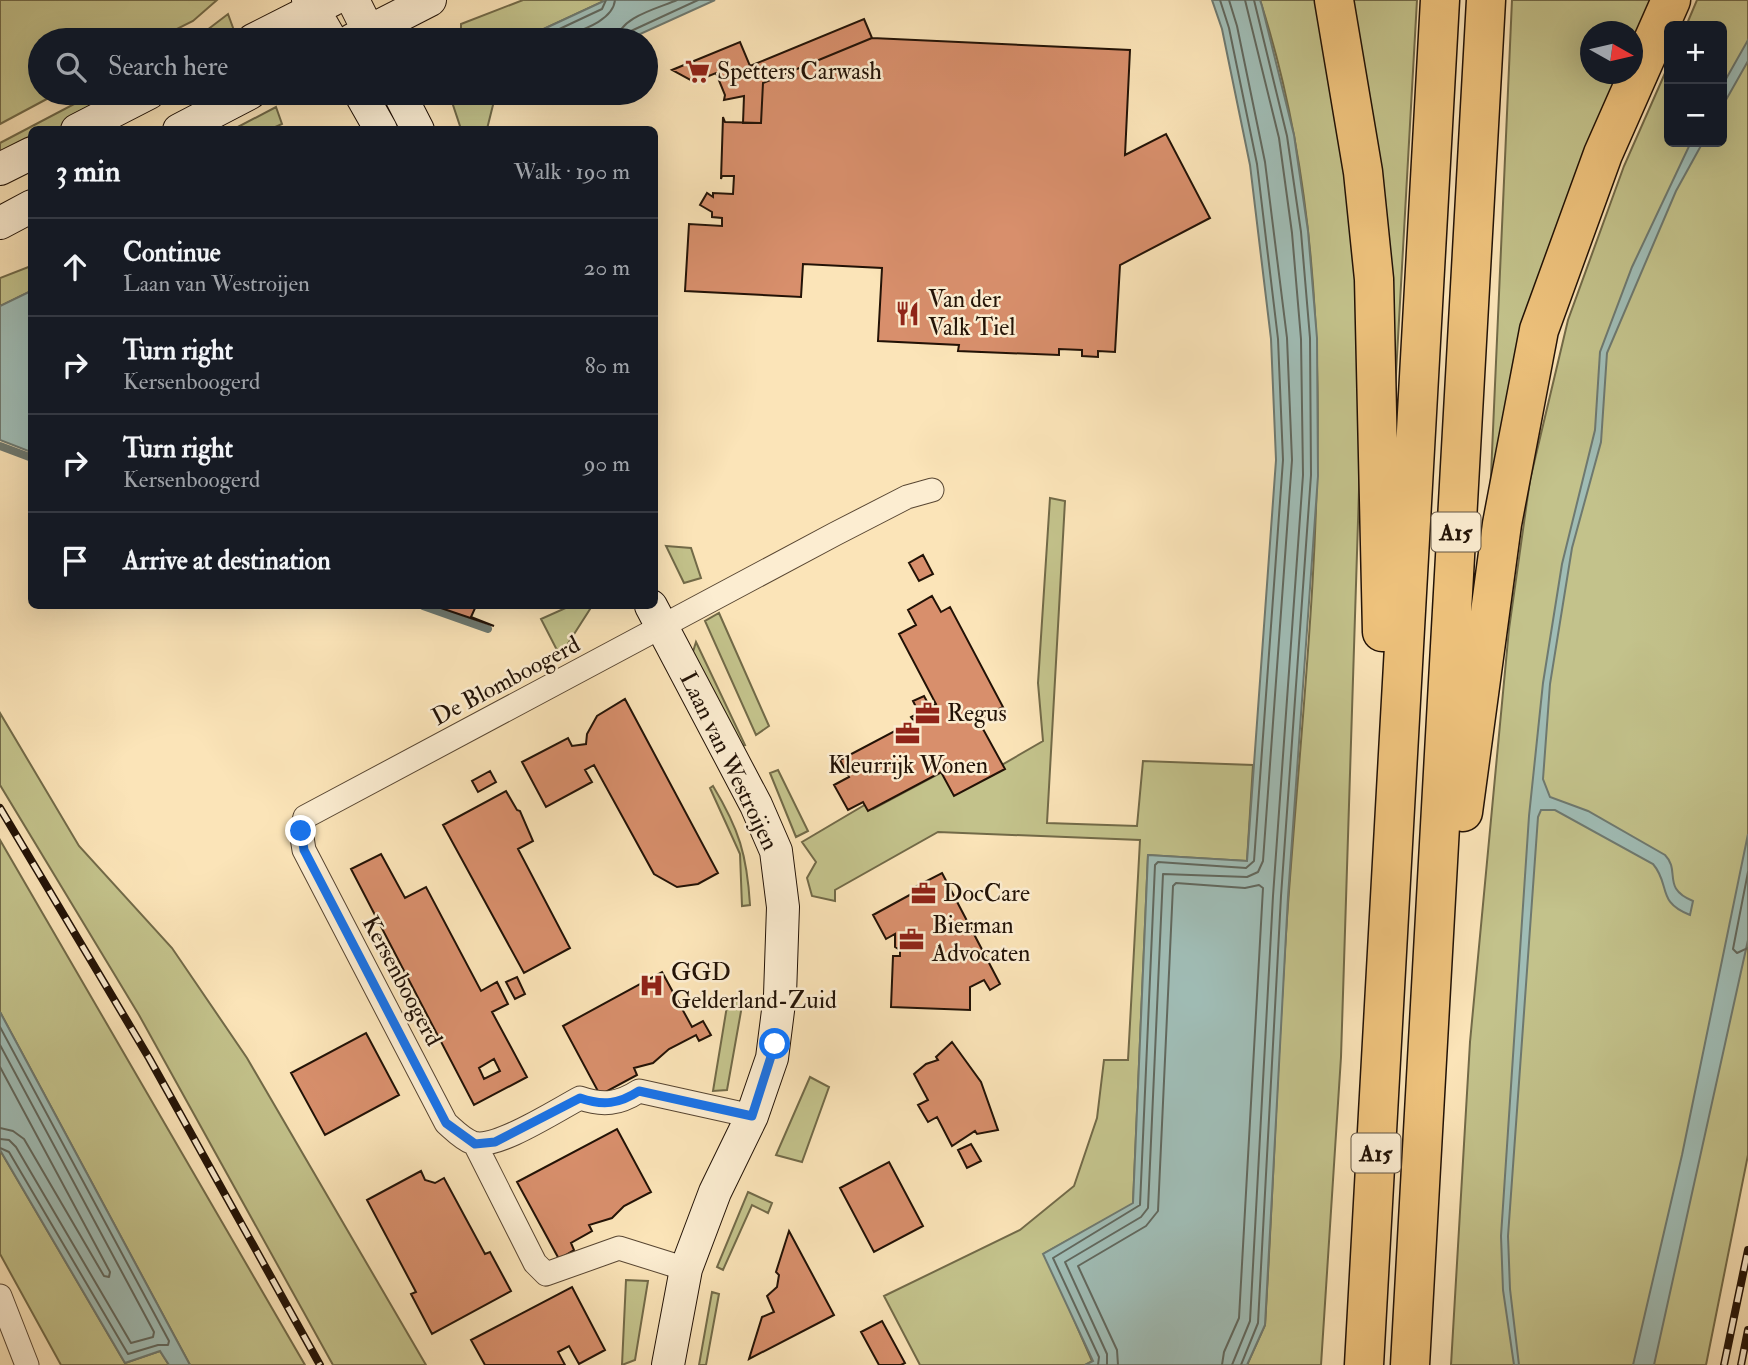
<!DOCTYPE html>
<html lang="en">
<head>
<meta charset="utf-8">
<style>
  :root { --surface:#171b24; --page:#20242c; --text:#f1f3f6; --muted:#9ea1a6; --line:#363941 }
  body { margin:0; font-family:"IM FELL Double Pica",serif; background:var(--page); color:var(--text) }
  .controls { position:absolute; right:21px; top:21px; display:grid; overflow:hidden; border-radius:10px; box-shadow:0 7px 28px #0002 }
  .controls button { width:63px; height:63px; display:grid; place-items:center; padding:0; border:0; border-bottom:2px solid var(--line); background:var(--surface); color:var(--text); font:35px sans-serif }
  .compass { position:absolute; left:1580px; top:21px; width:63px; height:63px; border-radius:50%; background:var(--surface); box-shadow:0 7px 28px #0002; rotate:98deg }
  .stop { position:absolute; width:21px; height:21px; margin:-16px; border:5px solid #1a73e8; border-radius:50%; background:#fff }
  .stop.end { background:#1a73e8; border-color:#fff; box-shadow:0 2px 7px #0008 }
  .list { margin:0; padding:0; list-style:none }
  h2 { display:flex; justify-content:space-between; align-items:center; height:91px; margin:0; padding:0 28px; font-size:30px }
  h2 small { font-size:23px; font-weight:400; color:var(--muted) }
  .list li { display:grid; grid-template-columns:46px 1fr auto; gap:21px; align-items:center; box-sizing:border-box; height:98px; padding:0 28px; border-top:2px solid var(--line) }
  .list b { display:block; font-size:26px; white-space:nowrap }
  .list p { margin:0; font-size:23px; white-space:nowrap; color:var(--muted) }
  .list em { font-size:23px; font-style:normal; color:var(--muted) }
  .icon { flex:none; width:38px; height:38px; fill:none; stroke:currentColor; stroke-width:2; stroke-linecap:round; stroke-linejoin:round }
  .map { position:relative; flex:none; width:1748px; height:1365px; overflow:hidden }
  .search { position:absolute; background:var(--surface); box-shadow:0 7px 28px #0002; left:28px; top:28px; width:630px; height:77px; display:flex; align-items:center; gap:18px; box-sizing:border-box; padding:0 24px; border-radius:38px; color:var(--muted); font-size:26px }
  .panel { position:absolute; background:var(--surface); box-shadow:0 7px 28px #0002; left:28px; top:126px; width:630px; height:483px; border-radius:10px }
  .map>svg:first-child { display:block }
  .green { fill:#c3c28b; stroke:#726a48; stroke-width:2 }
  .water { fill:#a0bdb6; stroke:#6e7970; stroke-width:2 }
  .lines { fill:none; stroke-linecap:round; stroke-linejoin:round }
  .shore { stroke:#61685e; stroke-width:2 }
  .stream { stroke:#6e7970; stroke-width:8 }
  .building { fill:#d88f6c; stroke:#221206; stroke-width:2; fill-rule:evenodd }
  .street-casing { stroke:#584632; stroke-width:25 }
  .secondary-casing { stroke:#221206; stroke-width:34 }
  .highway-casing { stroke:#221206; stroke-width:41 }
  .street { stroke:#fcedd1; stroke-width:23 }
  .secondary { stroke:#fcedd1; stroke-width:32 }
  .highway { stroke:#eec27c; stroke-width:38 }
  .rail-casing { stroke:#221206; stroke-width:8 }
  .rail { stroke:#fcedd1; stroke-width:5; stroke-dasharray:16; stroke-linecap:butt }
  .route { stroke:#1a73e8; stroke-width:9 }
  .labels { text-anchor:middle; dominant-baseline:central; stroke-width:5; stroke-linejoin:round; paint-order:stroke }
  .shield { fill:#fcedd1; stroke:#635443; stroke-width:2 }
  .shield-label { font-size:23px; font-weight:bold; fill:#221206 }
  .poi-label { font-size:24px; fill:#221206; stroke:#fcedd1; text-anchor:start }
  .street-label { font-size:24px; fill:#221206; stroke:#fcedd1 }
</style>
</head>
<body>
<div class="map">
<svg width="1748" height="1365" viewBox="0 0 1748 1365">
  <rect width="100%" height="100%" fill="#fbe4b8"/>
  <filter id="stains"><feTurbulence type="fractalNoise" baseFrequency=".00286" numOctaves="4"/><feColorMatrix values="0 0 0 0 .2 0 0 0 0 .09 0 0 0 0 .02 0 0 0 .5 -.17"/></filter>
  <radialGradient id="worn" r=".72"><stop offset=".6" stop-color="#630" stop-opacity="0"/><stop offset="1" stop-color="#630" stop-opacity=".3"/></radialGradient>
  <path class="green" d="M 0,0 L 217,0 L 193,21 L 155,40 L 40,40 L 40,93 L 58,93 L 0,124 Z
    M 523,0 L 606,0 L 520,40 L 456,40 L 461,31 L 461,24 Z
    M 1260,0 L 1317,0 L 1356,239 L 1361,427 L 1341,1057 L 1321,1365 L 1247,1365 L 1265,1325 C 1274,1181 1278,1035 1289,891 C 1311,595 1353,288 1260,0 Z
    M 1347,0 L 1417,0 L 1392,445 Z
    M 1512,0 L 1659,0 L 1633,63 L 1632,32 L 1590,32 L 1590,74 L 1628,74 L 1488,543 Z
    M 1697,0 L 1748,0 L 1748,1155 L 1706,1365 L 1451,1365 L 1470,1042 L 1509,629 L 1530,480 L 1568,320 L 1624,166 L 1669,64 L 1669,142 L 1722,142 L 1722,26 L 1686,26 Z
    M 228,14 L 236,36 L 229,40 L 194,40 Z
    M 95,93 L 132,93 L 63,129 L 32,130 L 31,146 L 0,163 L 0,143 Z
    M 449,93 L 481,93 L 495,97 L 487,129 L 461,129 Z
    M 276,107 L 282,124 L 271,129 L 234,129 Z
    M 31,266 L 31,291 L 0,306 L 0,278 Z
    M 1050,498 L 1065,501 L 1047,823 L 1137,826 L 1143,761 L 1253,765 L 1247,861 L 1148,855 L 1133,1204 L 1045,1253 L 1092,1361 L 1085,1365 L 920,1365 L 884,1296 L 1020,1230 L 1074,1186 L 1097,1118 L 1104,1060 L 1128,1060 L 1140,840 L 938,832 L 835,890 L 835,901 L 812,896 L 807,878 L 816,862 L 802,842 L 868,803 L 873,809 L 942,772 L 957,791 L 1043,741 L 1038,683 Z
    M 666,546 L 691,548 L 701,578 L 684,583 Z
    M 570,606 L 592,606 L 560,656 L 541,619 Z
    M 719,613 L 769,726 L 756,735 L 705,621 Z
    M 696,642 L 745,745 L 738,747 L 692,655 Z
    M 0,713 L 79,846 L 172,948 L 247,1058 L 426,1365 L 333,1365 L 139,1015 L 0,785 Z
    M 778,770 L 808,831 L 796,837 L 770,773 Z
    M 713,786 C 739,829 747,855 750,905 L 742,906 L 740,854 L 710,788 Z
    M 0,840 L 305,1365 L 190,1365 L 0,1012 Z
    M 728,1000 L 743,1000 L 727,1090 L 713,1091 Z
    M 810,1077 L 829,1087 L 802,1162 L 776,1155 Z
    M 0,1150 L 125,1363 L 160,1351 L 169,1365 L 61,1365 L 0,1254 Z
    M 748,1192 L 772,1203 L 768,1213 L 752,1205 L 723,1270 L 717,1267 Z
    M 626,1280 L 648,1281 L 635,1360 L 622,1365 Z
    M 712,1292 L 719,1294 L 706,1365 L 699,1365 Z"/>
  <path class="water" d="M 606,0 L 715,0 L 627,40 L 520,40 Z
    M 1212,0 L 1260,0 L 1262,6 L 1294,135 L 1308,231 L 1317,338 L 1318,476 L 1288,897 L 1265,1325 L 1247,1365 L 1085,1365 L 1093,1361 L 1043,1254 L 1133,1203 L 1148,855 L 1247,861 L 1276,460 L 1271,339 L 1250,165 L 1222,29 Z
    M 1748,40 L 1748,61 L 1722,107 L 1722,86 Z
    M 1691,142 L 1703,142 L 1676,191 L 1607,353 L 1601,442 L 1572,548 L 1550,684 L 1543,779 L 1550,797 L 1588,811 L 1665,855 C 1681,871 1661,888 1693,901 L 1690,915 C 1656,902 1671,885 1653,864 L 1555,810 L 1541,810 L 1538,817 L 1508,1236 L 1510,1289 L 1519,1365 L 1514,1365 L 1503,1290 L 1501,1236 L 1529,816 L 1543,683 L 1562,564 L 1595,430 L 1600,352 L 1632,267 Z
    M 31,291 L 31,452 L 0,440 L 0,306 Z
    M 1748,834 L 1748,940 L 1654,1365 L 1633,1365 L 1682,1155 Z
    M 0,1012 L 190,1365 L 169,1365 L 160,1351 L 125,1363 L 0,1150 Z"/>
  <g class="lines">
    <path class="shore" d="M 536,40 L 602,9 L 606,0
      M 556,40 C 574,32 613,23 615,0
      M 617,40 C 619,17 659,8 677,0
      M 626,40 L 631,31 L 698,0
      M 1748,872 L 1733,949 L 1737,953 L 1748,948
      M 0,1027 L 169,1341 L 168,1345 L 158,1345 L 128,1354 L 9,1152 L 0,1148
      M 0,1045 L 154,1332 L 153,1337 L 131,1343 L 16,1147 L 9,1140 L 0,1139
      M 0,1067 L 110,1272 L 109,1277 L 104,1276 L 24,1139 L 13,1131 L 0,1128
      M 1098,1365 L 1099,1357 L 1053,1258 L 1140,1205 L 1155,865 L 1158,862 L 1246,868 L 1254,861 L 1283,460 L 1278,339 L 1257,164 L 1229,28 L 1220,0
      M 1107,1365 L 1107,1354 L 1065,1262 L 1141,1217 L 1148,1208 L 1163,874 L 1247,877 L 1258,872 L 1263,861 L 1292,460 L 1287,338 L 1265,162 L 1237,26 L 1229,0
      M 1118,1365 L 1117,1350 L 1078,1266 L 1146,1226 L 1158,1211 L 1173,886 L 1176,883 L 1245,888 L 1259,885 L 1263,888 L 1239,1318 L 1224,1352 L 1222,1365
      M 1232,1365 L 1250,1321 L 1273,896 L 1303,475 L 1301,339 L 1292,233 L 1279,138 L 1245,0
      M 1241,1365 L 1258,1323 L 1281,896 L 1311,475 L 1310,338 L 1301,232 L 1287,136 L 1254,0"/>
    <path class="stream" d="M 0,446 L 32,458
      M 423,606 L 488,629"/>
  </g>
  <path class="building" d="M 864,19 L 872,38 L 763,83 L 761,123 L 743,123 L 744,96 L 724,100 L 725,95 L 716,73 L 694,82 L 672,70 L 740,42 L 750,66 Z
    M 872,38 L 1130,50 L 1125,155 L 1166,134 L 1210,218 L 1120,265 L 1115,352 L 1098,351 L 1098,357 L 1082,356 L 1082,350 L 1059,349 L 1059,355 L 958,351 L 959,345 L 878,341 L 882,268 L 803,264 L 801,297 L 685,291 L 689,224 L 722,226 L 722,218 L 712,217 L 712,212 L 700,205 L 707,193 L 713,197 L 713,193 L 733,194 L 734,176 L 722,176 L 721,179 L 723,117 L 725,122 L 761,123 L 763,83 Z
    M 923,555 L 933,574 L 919,581 L 909,563 Z
    M 932,596 L 941,612 L 950,607 L 1003,707 L 978,720 L 1005,769 L 954,796 L 941,772 L 868,811 L 863,802 L 848,810 L 834,785 L 849,777 L 840,760 L 914,721 L 911,717 L 919,713 L 913,701 L 924,696 L 930,707 L 936,704 L 899,634 L 916,625 L 908,610 Z
    M 435,606 L 476,606 L 471,617 L 494,626 Z
    M 625,699 L 718,873 L 698,884 L 677,887 L 654,874 L 594,765 L 585,770 L 592,782 L 546,807 L 522,762 L 568,738 L 572,746 L 586,744 L 587,734 L 597,716 Z
    M 490,771 L 496,782 L 478,792 L 472,781 Z
    M 506,791 L 517,810 L 520,811 L 533,841 L 518,849 L 570,948 L 524,973 L 443,825 Z
    M 381,854 L 405,898 L 426,887 L 481,991 L 497,982 L 508,1004 L 492,1012 L 527,1077 L 474,1105 L 351,869 ZM 494,1059 L 500,1071 L 484,1079 L 479,1068 Z
    M 942,873 L 1000,984 L 990,990 L 984,980 L 970,987 L 970,1010 L 891,1007 L 893,956 L 900,956 L 900,950 L 895,947 L 895,934 L 886,939 L 873,915 L 917,891 L 915,887 Z
    M 662,972 L 692,1027 L 703,1021 L 711,1035 L 699,1041 L 696,1035 L 669,1049 L 653,1063 L 634,1068 L 637,1075 L 600,1095 L 563,1026 Z
    M 517,977 L 525,994 L 515,999 L 506,982 Z
    M 366,1033 L 399,1095 L 325,1135 L 291,1073 Z
    M 952,1042 L 981,1082 L 998,1130 L 977,1134 L 975,1131 L 952,1146 L 937,1117 L 928,1122 L 918,1105 L 928,1100 L 914,1074 L 926,1064 L 938,1060 L 936,1057 Z
    M 617,1129 L 651,1192 L 624,1206 L 612,1218 L 589,1225 L 592,1231 L 571,1243 L 574,1250 L 559,1259 L 517,1182 Z
    M 971,1144 L 981,1161 L 967,1168 L 958,1150 Z
    M 889,1162 L 923,1226 L 874,1252 L 840,1188 Z
    M 421,1171 L 425,1180 L 435,1183 L 444,1178 L 485,1254 L 490,1252 L 511,1291 L 432,1334 L 411,1294 L 416,1292 L 367,1200 Z
    M 789,1231 L 834,1315 L 749,1359 L 762,1317 L 774,1312 L 767,1296 L 777,1287 L 779,1275 L 776,1272 Z
    M 572,1287 L 605,1350 L 579,1364 L 569,1346 L 558,1352 L 565,1365 L 485,1365 L 471,1340 Z
    M 882,1321 L 905,1363 L 901,1365 L 879,1365 L 861,1332 Z"/>
  <g class="lines">
    <defs>
      <path id="street" d="M 752,1116 L 639,1091 C 619,1104 603,1106 580,1098 C 557,1110 496,1150 473,1143 C 462,1139 454,1130 446,1123 L 304,850 L 301,831 L 305,817 L 835,534 L 907,497 L 932,490
        M 475,1144 L 535,1263 L 546,1274 L 619,1248 L 686,1269
        M 0,1296 L 27,1365"/>
      <path id="secondary" d="M 308,0 L 331,40
        M 353,0 L 373,40
        M 253,40 L 332,0
        M 352,40 L 430,0
        M 360,93 L 381,130
        M 399,93 L 418,130
        M 77,130 L 149,93
        M 179,130 L 250,93
        M 0,169 L 32,153
        M 0,223 L 32,206
        M 651,606 L 756,805 L 776,851 L 783,907 L 780,995 L 772,1058 L 752,1116 L 715,1192 L 686,1269 L 668,1365"/>
      <path id="highway" d="M 1334,0 L 1363,172 L 1374,279 L 1382,632
        M 1463,812 L 1502,524 L 1539,330 L 1603,154 L 1671,0
        M 1364,1365 L 1440,0
        M 1410,1365 L 1486,0"/>
    </defs>
    <use href="#street" class="street-casing"/>
    <use href="#secondary" class="secondary-casing"/>
    <use href="#highway" class="highway-casing"/>
    <use href="#street" class="street"/>
    <use href="#secondary" class="secondary"/>
    <use href="#highway" class="highway"/>
    <defs>
      <path id="rail" d="M 0,808 L 149,1058 L 320,1365
        M 1724,1365 L 1748,1250
        M 1741,1365 L 1748,1330"/>
    </defs>
    <use href="#rail" class="rail-casing"/>
    <use href="#rail" class="rail"/>
  </g>
  <g class="lines">
    <path class="route" d="M 301,831 L 304,850 L 446,1123 L 475,1144 L 495,1142 L 580,1098 C 603,1106 619,1104 639,1091 L 752,1116 L 775,1044"/>
  </g>
  <defs>
    <symbol id="supermarket-bare" viewBox="-9 -9 18 18"><path d="M-6-5.5h2.5l.6 2H6L4.5 2H-2.5L-4.4-4H-6ZM-1.5 3.2a1.3 1.3 0 1 0 .1 0ZM3 3.2a1.3 1.3 0 1 0 .1 0Z" fill="#8f2418" stroke="#fcedd1" stroke-width="2.5" paint-order="stroke"/></symbol>
    <symbol id="restaurant-bare" viewBox="-9 -9 18 18"><path d="M-5-6h1v4h1v-4h1v4h1v-4h1v5L-1.5 .5V6h-2V.5L-5-1ZM5-6V6H3V1.5H1.5Q1.5-4 5-6Z" fill="#8f2418" stroke="#fcedd1" stroke-width="2.5" paint-order="stroke"/></symbol>
    <symbol id="office-bare" viewBox="-9 -9 18 18"><path d="M-6-3h4V-5.5h4V-3h4V5H-6ZM-1-4.5V-3h2v-1.5ZM-6 0V1H6V0Z" fill="#8f2418" stroke="#fcedd1" stroke-width="2.5" paint-order="stroke"/></symbol>
    <symbol id="hospital-bare" viewBox="-9 -9 18 18"><path d="M-5-5h3v3.5h4V-5h3V5h-3V1.5h-4V5h-3Z" fill="#8f2418" stroke="#fcedd1" stroke-width="2.5" paint-order="stroke"/></symbol>
  </defs>
  <g fill-rule="evenodd">
    <use href="#supermarket-bare" x="680" y="54" width="35" height="35"/>
    <use href="#restaurant-bare" x="890" y="296" width="35" height="35"/>
    <use href="#office-bare" x="910" y="696" width="35" height="35"/>
    <use href="#office-bare" x="890" y="716" width="35" height="35"/>
    <use href="#office-bare" x="906" y="876" width="35" height="35"/>
    <use href="#office-bare" x="894" y="922" width="35" height="35"/>
    <use href="#hospital-bare" x="634" y="968" width="35" height="35"/>
  </g>
  <g class="labels">
    <g class="shield">
      <rect x="1431.5" y="512.5" width="49" height="39" rx="5"/>
      <rect x="1351.5" y="1133.5" width="49" height="39" rx="5"/>
    </g>
    <g class="shield-label">
      <text x="1456" y="532">A15</text>
      <text x="1376" y="1153">A15</text>
    </g>
    <g class="poi-label">
      <text x="717" y="71">Spetters Carwash</text>
      <text x="928" y="299">Van der<tspan x="928" dy="28">Valk Tiel</tspan></text>
      <text x="947" y="713">Regus</text>
      <text x="908" y="765" text-anchor="middle">Kleurrijk Wonen</text>
      <text x="943" y="893">DocCare</text>
      <text x="932" y="925">Bierman<tspan x="932" dy="28">Advocaten</tspan></text>
      <text x="671" y="972">GGD<tspan x="671" dy="28">Gelderland-Zuid</tspan></text>
    </g>
    <g class="street-label">
      <text transform="translate(506 681) rotate(-28)">De Blomboogerd</text>
      <text transform="translate(729 761) rotate(64)">Laan van Westroijen</text>
      <text transform="translate(402 981) rotate(62)">Kersenboogerd</text>
    </g>
  </g>
  <rect width="100%" height="100%" filter="url(#stains)"/>
  <rect width="100%" height="100%" fill="url(#worn)"/>
</svg>
<div class="controls">
<button>+</button>
<button>−</button>
</div>
<svg class="compass" viewBox="-18 -18 36 36"><path d="M0-13l5 13h-10z" fill="#e53935"/><path d="M0 13l5-13h-10z" fill="#9ea1a6"/></svg>
<div class="stop" style="left:775px;top:1044px"></div>
<div class="stop end" style="left:301px;top:831px"></div>
<div class="search"><svg class="icon" aria-label="search" viewBox="0 0 24 24"><circle cx="10" cy="10" r="6"/><path d="M15 15l6 6"/></svg>Search here</div>
<section class="panel">
<h2>3 min<small>Walk · 190 m</small></h2>
<ul class="list">
<li><svg class="icon" aria-label="ahead" viewBox="0 0 24 24"><path d="M12 20V5M6 11l6-6 6 6"/></svg><div><b>Continue</b><p>Laan van Westroijen</p></div><em>20 m</em></li>
<li><svg class="icon" aria-label="right" viewBox="0 0 24 24"><path d="M7 20v-9h11M14 6l5 5-5 5"/></svg><div><b>Turn right</b><p>Kersenboogerd</p></div><em>80 m</em></li>
<li><svg class="icon" aria-label="right" viewBox="0 0 24 24"><path d="M7 20v-9h11M14 6l5 5-5 5"/></svg><div><b>Turn right</b><p>Kersenboogerd</p></div><em>90 m</em></li>
<li><svg class="icon" aria-label="arrive" viewBox="0 0 24 24"><path d="M6 21V4h12l-3 4 3 4H6"/></svg><div><b>Arrive at destination</b></div></li>
</ul>
</section>
</div>
</body>
</html>
